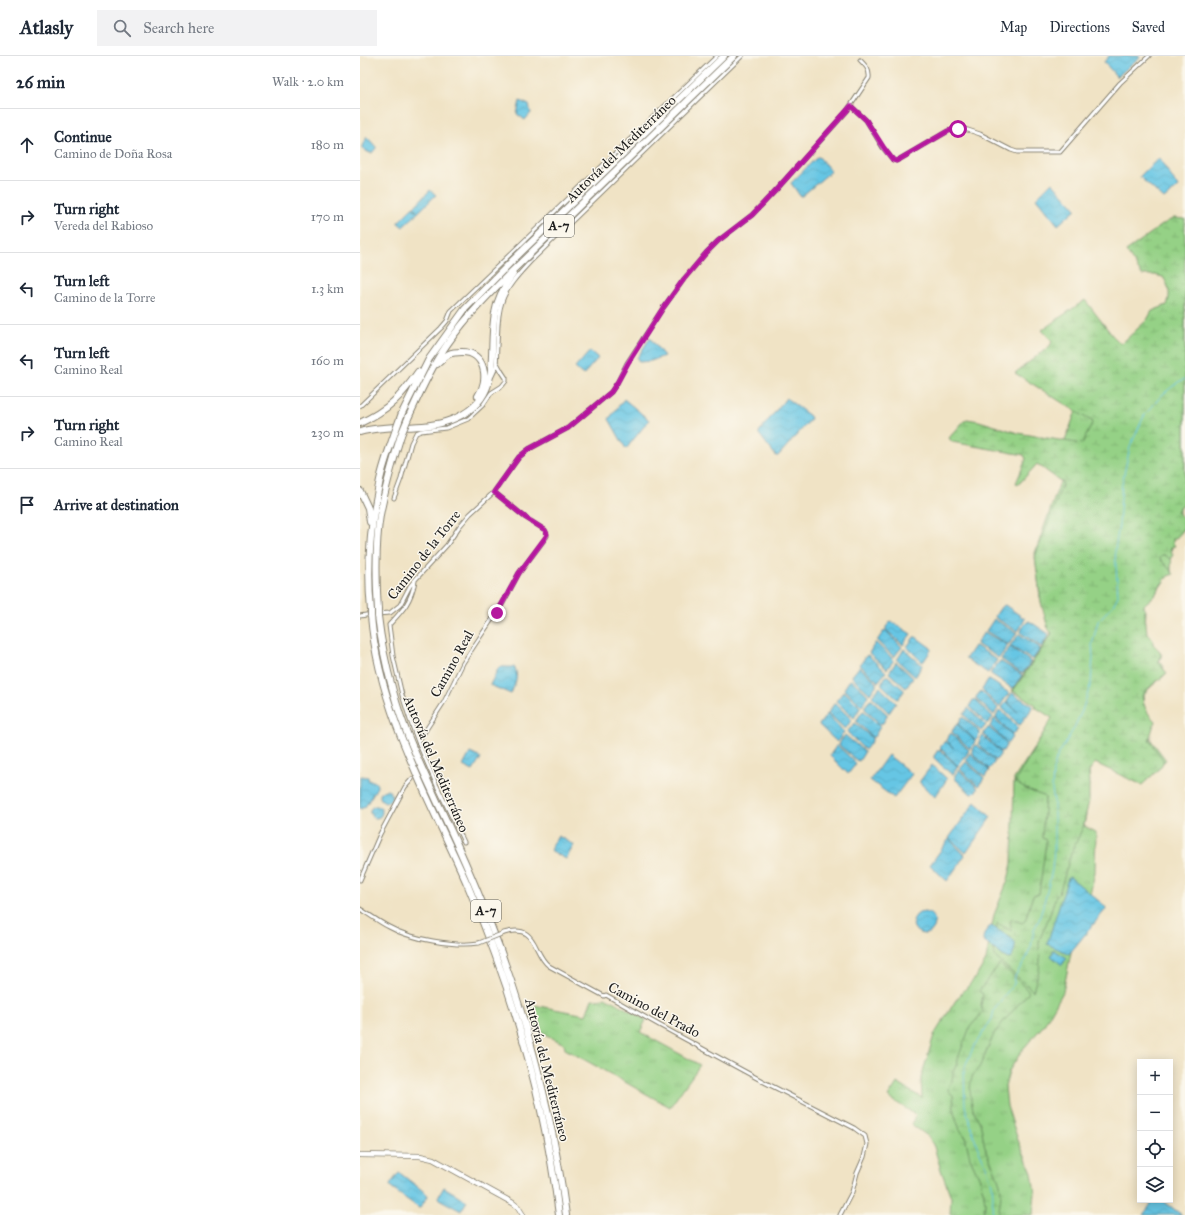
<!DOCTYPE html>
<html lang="en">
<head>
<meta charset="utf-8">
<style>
  :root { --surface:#fff; --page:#f2f2f3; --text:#1f2937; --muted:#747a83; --line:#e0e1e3 }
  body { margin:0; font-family:"IM FELL Great Primer",serif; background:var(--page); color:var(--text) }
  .controls { position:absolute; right:12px; bottom:12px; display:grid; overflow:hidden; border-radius:0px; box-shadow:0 2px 10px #0003 }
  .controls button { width:36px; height:36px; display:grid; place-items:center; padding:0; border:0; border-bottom:1px solid var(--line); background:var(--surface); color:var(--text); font:20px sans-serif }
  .stop { position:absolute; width:12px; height:12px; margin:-9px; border:3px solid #b5179e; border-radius:50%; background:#fff }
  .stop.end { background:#b5179e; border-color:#fff; box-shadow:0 1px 4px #0008 }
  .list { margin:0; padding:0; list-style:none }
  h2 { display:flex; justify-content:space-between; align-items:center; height:52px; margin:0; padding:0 16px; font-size:17px }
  h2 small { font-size:13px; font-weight:400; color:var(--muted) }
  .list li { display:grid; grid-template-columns:26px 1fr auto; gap:12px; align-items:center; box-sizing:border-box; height:72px; padding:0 16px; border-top:1px solid var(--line) }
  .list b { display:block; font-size:15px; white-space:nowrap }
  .list p { margin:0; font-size:13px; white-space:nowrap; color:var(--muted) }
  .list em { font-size:13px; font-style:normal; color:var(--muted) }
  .icon { flex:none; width:22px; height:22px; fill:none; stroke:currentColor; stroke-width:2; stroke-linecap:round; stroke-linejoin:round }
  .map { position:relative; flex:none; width:825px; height:1159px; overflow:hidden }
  header { display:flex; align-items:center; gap:24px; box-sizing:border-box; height:56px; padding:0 20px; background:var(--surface); border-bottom:1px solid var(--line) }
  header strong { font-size:19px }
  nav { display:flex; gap:22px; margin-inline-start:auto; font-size:14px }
  .search { width:280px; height:36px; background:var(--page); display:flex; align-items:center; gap:10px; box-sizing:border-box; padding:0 14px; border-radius:0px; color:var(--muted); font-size:15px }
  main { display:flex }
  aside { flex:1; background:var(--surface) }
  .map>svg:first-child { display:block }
  .grass { fill:url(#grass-tufts); stroke:#587651 }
  .wetland { fill:url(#wetland-marsh); stroke:#587651 }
  .water { fill:url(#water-waves); stroke:#417180 }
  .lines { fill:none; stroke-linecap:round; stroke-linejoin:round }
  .stream { stroke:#66c6e4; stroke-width:1 }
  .street-casing { stroke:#868070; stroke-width:5 }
  .secondary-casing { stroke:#868070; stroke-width:6 }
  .highway-casing { stroke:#868070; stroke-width:8 }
  .street { stroke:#fff; stroke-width:3 }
  .secondary { stroke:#fff; stroke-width:4.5 }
  .highway { stroke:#fff; stroke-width:6 }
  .street-bridge-casing { stroke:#868070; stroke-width:5; stroke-linecap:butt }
  .highway-bridge-casing { stroke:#868070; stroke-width:8; stroke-linecap:butt }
  .street-bridge { stroke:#fff; stroke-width:3 }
  .highway-bridge { stroke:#fff; stroke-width:6 }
  .route { stroke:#b5179e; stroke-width:5 }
  .labels { text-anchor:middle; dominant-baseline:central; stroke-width:3; stroke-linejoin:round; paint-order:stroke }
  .shield { fill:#fbf7ec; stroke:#5f5e5a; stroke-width:1 }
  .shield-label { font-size:13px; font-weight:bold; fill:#1c1c1c }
  .street-label { font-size:14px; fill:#1c1c1c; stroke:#fbf7ec }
</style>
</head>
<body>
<header>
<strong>Atlasly</strong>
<div class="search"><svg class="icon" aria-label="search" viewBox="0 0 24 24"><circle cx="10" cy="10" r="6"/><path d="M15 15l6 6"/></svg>Search here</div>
<nav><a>Map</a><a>Directions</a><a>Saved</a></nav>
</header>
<main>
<aside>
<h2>26 min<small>Walk · 2.0 km</small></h2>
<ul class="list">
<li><svg class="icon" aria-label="ahead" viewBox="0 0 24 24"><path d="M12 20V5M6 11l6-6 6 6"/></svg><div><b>Continue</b><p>Camino de Doña Rosa</p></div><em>180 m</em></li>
<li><svg class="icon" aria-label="right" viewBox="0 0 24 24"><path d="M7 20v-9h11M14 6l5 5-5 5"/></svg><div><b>Turn right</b><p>Vereda del Rabioso</p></div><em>170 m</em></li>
<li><svg class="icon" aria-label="left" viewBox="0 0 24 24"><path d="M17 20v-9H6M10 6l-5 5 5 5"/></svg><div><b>Turn left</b><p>Camino de la Torre</p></div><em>1.3 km</em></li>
<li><svg class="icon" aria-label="left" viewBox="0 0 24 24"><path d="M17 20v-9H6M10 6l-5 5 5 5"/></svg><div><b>Turn left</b><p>Camino Real</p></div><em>160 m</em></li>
<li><svg class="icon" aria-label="right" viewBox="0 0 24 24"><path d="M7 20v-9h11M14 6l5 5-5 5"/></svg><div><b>Turn right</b><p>Camino Real</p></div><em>230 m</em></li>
<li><svg class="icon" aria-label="arrive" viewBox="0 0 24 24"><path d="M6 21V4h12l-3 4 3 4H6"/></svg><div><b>Arrive at destination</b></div></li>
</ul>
</aside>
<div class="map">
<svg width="825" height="1159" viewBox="0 0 825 1159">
  <defs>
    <pattern id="grass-tufts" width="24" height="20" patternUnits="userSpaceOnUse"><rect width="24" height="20" fill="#95d186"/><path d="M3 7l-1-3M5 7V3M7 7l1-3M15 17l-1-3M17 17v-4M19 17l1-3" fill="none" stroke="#80b373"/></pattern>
    <pattern id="wetland-marsh" width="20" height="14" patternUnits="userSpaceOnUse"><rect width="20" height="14" fill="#95d186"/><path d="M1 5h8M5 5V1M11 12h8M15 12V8" fill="none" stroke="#80b373"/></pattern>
    <pattern id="water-waves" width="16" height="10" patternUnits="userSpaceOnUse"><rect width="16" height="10" fill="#66c6e4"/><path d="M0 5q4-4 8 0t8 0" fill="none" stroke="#58aac3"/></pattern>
  </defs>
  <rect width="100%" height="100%" fill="#fbf7ec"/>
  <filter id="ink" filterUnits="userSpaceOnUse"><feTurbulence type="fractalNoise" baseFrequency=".025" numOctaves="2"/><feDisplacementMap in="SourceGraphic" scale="8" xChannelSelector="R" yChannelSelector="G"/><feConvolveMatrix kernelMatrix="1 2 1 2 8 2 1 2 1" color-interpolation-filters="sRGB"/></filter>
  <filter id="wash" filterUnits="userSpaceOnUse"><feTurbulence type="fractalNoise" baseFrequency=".012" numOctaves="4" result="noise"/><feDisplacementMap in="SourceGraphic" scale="16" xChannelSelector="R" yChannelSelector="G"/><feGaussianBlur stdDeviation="0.9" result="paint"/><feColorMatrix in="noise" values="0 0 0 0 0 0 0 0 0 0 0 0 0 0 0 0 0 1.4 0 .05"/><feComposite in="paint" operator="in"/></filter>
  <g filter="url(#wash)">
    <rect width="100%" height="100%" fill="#f0e3c5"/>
    <path class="grass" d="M 825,225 L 825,447 L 819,454 L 819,458 L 825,464 C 825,476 820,478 812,486 L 811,515 L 794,540 L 783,548 L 786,555 L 784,585 L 795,591 L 802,599 L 802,602 L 799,604 C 803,610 805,613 804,620 C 778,641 779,640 793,669 L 790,673 L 791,684 L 806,704 L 796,714 L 733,703 L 734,708 L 729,713 L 730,727 L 727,735 L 729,741 L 724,770 L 736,776 L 735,816 L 728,848 L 714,882 L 703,936 L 684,969 L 663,993 L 649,1015 L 645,1030 L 647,1050 L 658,1084 L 672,1117 L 675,1137 L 673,1159 L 590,1159 L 591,1141 L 581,1114 L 574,1091 L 569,1081 L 551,1068 L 556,1059 L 528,1041 L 537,1027 L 562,1042 L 561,1022 L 574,979 L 596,944 L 616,921 L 626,904 L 634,859 L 648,824 L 652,807 L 654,723 L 695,659 L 652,635 L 691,578 L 680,541 L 675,497 L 701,423 L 704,388 L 714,360 L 736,320 L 807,264 Z
      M 245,941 L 274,957 L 286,964 L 280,976 L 340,1009 L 310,1051 L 205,993 L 204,988 L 173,972 L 168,948 L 226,959 L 232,943 L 240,944 Z"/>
    <path class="wetland" d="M 814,162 L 825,163 L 825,446 L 819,452 L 817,455 L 825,465 L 825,471 L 813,482 L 813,487 L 815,490 L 811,491 L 810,493 L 813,499 L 810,503 L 805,499 L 802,499 L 800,503 L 814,518 L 808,520 L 798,532 L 796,538 L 786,547 L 784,549 L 787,577 L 793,584 L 793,588 L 799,594 L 801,600 L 798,607 L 807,617 L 784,636 L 782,640 C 784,651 787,657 795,665 L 789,684 L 804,705 L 800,712 L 782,729 L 735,707 L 729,715 L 729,745 L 723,771 L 711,798 L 699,838 L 696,839 L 689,861 L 679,885 L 679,891 L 680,905 L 679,915 L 673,935 L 634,900 L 633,892 L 646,902 L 649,903 L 652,901 L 655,888 L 650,881 L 645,879 L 637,874 L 637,867 L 652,875 L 650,866 L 651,864 L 653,863 L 662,867 L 665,865 L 673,839 L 679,838 L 686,786 L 686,784 L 682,782 L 682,780 L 685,742 L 684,740 C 674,737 664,733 655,726 L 692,662 L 675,651 L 676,649 L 653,635 L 690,581 L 692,577 L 688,573 L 681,546 L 675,501 L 703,427 L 677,408 L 658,429 L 656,427 L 666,403 L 664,399 L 592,386 L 589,382 L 604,365 L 607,363 L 619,365 L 658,377 L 722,388 L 733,366 L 655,317 L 690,290 L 692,285 L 682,274 L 725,244 L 752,279 L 761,288 L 787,264 L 792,255 L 807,249 C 811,238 809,230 803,221 L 795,219 L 782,219 L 766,195 L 805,167 Z
      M 640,908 L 658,924 L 669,936 L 643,966 L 634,978 L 619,1012 C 607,1020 610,1041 613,1053 C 615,1058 618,1062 620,1067 C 623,1076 623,1087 627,1097 C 631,1107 637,1117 640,1128 C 642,1138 640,1149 638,1159 L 623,1159 L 625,1147 L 624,1139 L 620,1123 L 610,1102 L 605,1080 L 600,1074 L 594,1057 L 593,1039 L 588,1035 L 589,1029 L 592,1025 L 593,1016 L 597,1008 L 598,1002 L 610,971 L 623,956 L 621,950 L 623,938 L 619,935 Z"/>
    <path class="water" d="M 749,0 L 781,0 L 757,21 L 744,6 Z
      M 160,45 L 169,49 L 171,57 L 165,64 L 157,58 Z
      M 7,81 L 16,91 L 16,92 L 12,97 L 10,97 L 2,93 L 2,90 Z
      M 457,101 L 459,101 L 470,114 L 470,116 L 442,140 L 440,140 L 431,127 Z
      M 799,102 L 818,131 L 804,143 L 780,121 L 781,119 Z
      M 692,126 L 716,153 L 698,169 L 676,142 Z
      M 70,134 L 76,139 L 43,171 L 38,167 L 38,166 L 53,151 L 57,155 L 54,151 Z
      M 290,282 L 304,300 L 291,305 L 279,306 L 277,302 Z
      M 230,295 L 238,302 L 223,319 L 215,312 Z
      M 426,342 L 450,360 L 451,363 L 418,400 L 416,400 L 399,378 L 399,376 Z
      M 264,343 L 289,364 L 266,393 L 249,363 Z
      M 645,549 L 665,563 L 659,574 L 657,575 L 636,562 L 635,560 L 641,551 Z
      M 634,563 L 657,577 L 649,588 L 647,588 L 626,575 Z
      M 531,565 L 551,578 L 543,589 L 526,574 L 526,571 Z
      M 669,565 L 689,578 L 682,590 L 680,590 L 661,577 C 661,572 665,567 669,565 Z
      M 526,575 L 542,591 L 534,601 L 517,585 L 523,576 Z
      M 624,576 L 647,589 L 647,591 L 639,602 L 618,589 L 617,587 Z
      M 659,578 L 679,591 L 680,593 L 673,603 L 671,603 L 650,590 Z
      M 554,581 L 556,581 L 571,592 L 571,594 L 564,605 L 562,606 L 547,591 Z
      M 515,587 L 516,587 L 533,603 L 534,604 L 527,613 L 509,597 Z
      M 614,590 L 616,590 L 637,604 L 628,617 L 606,603 L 606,602 Z
      M 650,591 L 670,605 L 670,607 L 663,617 L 661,617 L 641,603 Z
      M 544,593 L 562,609 L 556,620 L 554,620 L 537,604 Z
      M 508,599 L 525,615 L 526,616 L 518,626 L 500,609 L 506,600 Z
      M 640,605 L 662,619 L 654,631 L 652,632 L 631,618 L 631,616 Z
      M 536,606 L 553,622 L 546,632 L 529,617 Z
      M 139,611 L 154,611 C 160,620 154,629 151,638 L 130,629 Z
      M 499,611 L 500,611 L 517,627 L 517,628 L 510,638 L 493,622 L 492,620 Z
      M 526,620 L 528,620 L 544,634 L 544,635 L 538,643 L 537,643 L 522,629 L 522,627 Z
      M 492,624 L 508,639 L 502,650 L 484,633 L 489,625 Z
      M 630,624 L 649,637 L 640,650 L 638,650 L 622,634 L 627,625 Z
      M 520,631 L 536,647 L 529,657 L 512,640 Z
      M 484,635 L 500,651 L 500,652 L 494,662 L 476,645 Z
      M 621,635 L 638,652 L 634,659 L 616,643 L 616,641 Z
      M 652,637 L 671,649 L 672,651 L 667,661 L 663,661 L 664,664 L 660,669 L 658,668 L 642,652 L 645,647 L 647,646 L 660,658 L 647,645 Z
      M 510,644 L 512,644 L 527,658 L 527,660 L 523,667 L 519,668 L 505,653 L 505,650 Z
      M 613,644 L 615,644 L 633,661 L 628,667 L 626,667 L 610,651 L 610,649 Z
      M 474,648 L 476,648 L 492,664 L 485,673 L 468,657 Z
      M 608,652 L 626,669 L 621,675 L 604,659 L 604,658 Z
      M 504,655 L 520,671 L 514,681 L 512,681 L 496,665 L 502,656 Z
      M 639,655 L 641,655 L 658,671 L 655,677 L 652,678 L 636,662 L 636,661 Z
      M 467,658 L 484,676 L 477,686 L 459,669 Z
      M 602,661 L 604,662 L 620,676 L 620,678 L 616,684 L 615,684 L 598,668 Z
      M 634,663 L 635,663 L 652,679 L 652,681 L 648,687 L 646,686 L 630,670 Z
      M 495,667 L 512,682 L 512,685 L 505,694 L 487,676 Z
      M 596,669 L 598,669 L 615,685 L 615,686 L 611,692 L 609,692 L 593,677 L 592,675 Z
      M 629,671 L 647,688 L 643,695 L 640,695 L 624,679 L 624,676 Z
      M 591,677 L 609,694 L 606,700 L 603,701 L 603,703 L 598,710 L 580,692 L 585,685 L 594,692 L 586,684 Z
      M 485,679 L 504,695 L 504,697 L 499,705 L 496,704 L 479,689 L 480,686 Z
      M 622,680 L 623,680 L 640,696 L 640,699 L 636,704 L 634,703 L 618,688 Z
      M 477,689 L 496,707 L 495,709 L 488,718 L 470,700 L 470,699 Z
      M 616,689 L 618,690 L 634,704 L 634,707 L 629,713 L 612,697 L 612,694 Z
      M 578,694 L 580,694 L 597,710 L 597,712 L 593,718 L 591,718 L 574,702 L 574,700 Z
      M 110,697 L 121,702 L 113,715 L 103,710 Z
      M 610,697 L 629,714 L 625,721 L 606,704 Z
      M 528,699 L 552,718 L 534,742 L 510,724 Z
      M 606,706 L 624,722 L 620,728 L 618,730 L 600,713 Z
      M 572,709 L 587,723 L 575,741 L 560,727 L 560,725 Z
      M 598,715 L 600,715 L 617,731 L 617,734 L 613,738 L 611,738 L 595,723 L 595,719 Z
      M 2,720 L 8,721 L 9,725 C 14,724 17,726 17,731 L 5,751 L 0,753 L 0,721 Z
      M20 740a6 6 0 1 1 12 0a6 6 0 1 1-12 0Z
      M 615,746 L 631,761 L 606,797 L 589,782 Z
      M10 756a6 6 0 1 1 12 0a6 6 0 1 1-12 0Z
      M 198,780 L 214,789 L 206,803 L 190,794 Z
      M 589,783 L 605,799 L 587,825 L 570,809 Z
      M 710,821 L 745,850 L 746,853 L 709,898 L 687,888 L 708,822 Z
      M553 867a11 11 0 1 1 22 0a11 11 0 1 1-22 0Z
      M 631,870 C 635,872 652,882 654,885 C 656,888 655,891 654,895 C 653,899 653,901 649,903 L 646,902 L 623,885 C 623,879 626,873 631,870 Z
      M 694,894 L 707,902 L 702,909 L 691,900 Z
      M 39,1117 L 41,1118 L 67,1138 L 68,1140 L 60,1152 L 59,1152 L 31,1132 L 30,1129 L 37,1119 Z
      M 84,1131 L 107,1145 L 101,1155 L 79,1143 L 78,1141 Z
      M 794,1144 L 802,1144 L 822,1159 L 783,1159 Z"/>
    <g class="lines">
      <path class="stream" d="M 632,1159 L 633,1139 L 632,1129 L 627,1112 L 617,1090 L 605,1050 L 604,1015 L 606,1008 L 614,990 L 632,963 L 634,954 L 639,947 L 647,936 L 654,928 L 655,920 L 666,903 L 671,891 L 674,873 L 679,864 L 688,832 L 692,814 L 694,794 L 694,745 L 692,734 L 693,714 L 697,701 L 713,674 L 722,655 L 731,627 L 733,601 L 732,589 L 738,565 L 753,549 L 758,540 L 755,494 L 759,469 L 762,427 L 770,391 L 784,360 L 802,339 L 818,326 L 825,323"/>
    </g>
  </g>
  <g filter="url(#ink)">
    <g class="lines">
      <defs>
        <path id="street" d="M 491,50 L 506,64 L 523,92 L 533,104 L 536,105 L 540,103 L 588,75 L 598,73 L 608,74 L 620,78 L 651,94 L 657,96 L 700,96 L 760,27 L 789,0
          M 132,320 C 138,310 136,301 137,290 C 138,275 137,260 142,246 C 147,230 160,217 171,205 L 382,0
          M 0,350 L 81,272 L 87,265 L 91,255 L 357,0
          M 34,442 L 41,423 L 51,387 L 56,377 L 61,375 L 86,372 L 108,363 L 123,349 L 131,337 L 142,330 L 146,325 L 146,322 L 142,316 L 137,307
          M 55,525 C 51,546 43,554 29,569 L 33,600 L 42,639 L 50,664 L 58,686 L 77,730 L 104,786
          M 17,558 L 30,557 L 40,549 L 50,530 L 55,524 L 87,489 L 99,471 L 110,458 L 134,436 L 159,401 L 169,393 L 208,372 L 251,336 L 257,327 L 267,307 L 303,252 L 324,223 L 346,197 L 358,185 L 392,159 L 415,135 L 487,55 L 509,22 C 510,14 506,10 500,4
          M 0,560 L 12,558
          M 58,686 L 84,646 L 103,607 L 116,587 L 143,547 L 159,517 L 187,480 L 186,476 L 185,474 L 166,462 L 134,436
          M 0,824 L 20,778 L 45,731 L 52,723
          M 0,853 C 10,859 19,866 29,871 C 50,883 95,891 119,887
          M 144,877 C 178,867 172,897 189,910 L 244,940 L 246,939 L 299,969 L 406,1027 L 494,1072 L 505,1080 L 507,1088 L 504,1101 L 497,1117 L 492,1136 L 480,1159"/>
        <path id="secondary" d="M 0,1099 L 60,1100 L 73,1103 L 153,1147 L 158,1151 L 163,1159"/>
        <path id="highway" d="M 77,308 C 81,305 85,300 89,298 C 93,296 98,296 102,296 C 125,296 130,324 118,340
          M 42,357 L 69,303 L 105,253 L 151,206 L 364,0
          M 49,360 C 59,339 68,318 80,299 C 99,269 123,244 148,219 L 374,0
          M 0,367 C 28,354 41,341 58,316
          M 0,376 C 30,367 62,375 91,364 C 145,343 127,301 135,257 C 137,244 145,229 153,218
          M 0,435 L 8,452 L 10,466
          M 18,554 C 16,523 15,490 20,459 C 25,432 33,405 41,379
          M 11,555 C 7,513 10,470 19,429 C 22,411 29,394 35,376
          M 11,560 C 19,657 70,743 108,830 C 153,935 185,1046 199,1159
          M 18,560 C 21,586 26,610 33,635 C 43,673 60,708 76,743 C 94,781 111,818 126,857 C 165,954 192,1055 206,1159"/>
      </defs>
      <use href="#street" class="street-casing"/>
      <use href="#secondary" class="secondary-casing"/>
      <use href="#highway" class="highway-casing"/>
      <use href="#street" class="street"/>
      <use href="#secondary" class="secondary"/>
      <use href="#highway" class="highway"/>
      <defs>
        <path id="street-bridge" d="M 119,887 L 144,877"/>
        <path id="highway-bridge" d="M 35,376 L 42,357
          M 41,379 L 49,360
          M 18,554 L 18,560
          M 11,555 L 11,560"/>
      </defs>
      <use href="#street-bridge" class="street-bridge-casing"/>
      <use href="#highway-bridge" class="highway-bridge-casing"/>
      <use href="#street-bridge" class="street-bridge"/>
      <use href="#highway-bridge" class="highway-bridge"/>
    </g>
  </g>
  <g class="lines" filter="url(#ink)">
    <path class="route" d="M 137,557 L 159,517 L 185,482 L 187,478 L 185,474 L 166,462 L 134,436 L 159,401 L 169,393 L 208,372 L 251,336 L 257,327 L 268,307 L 303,252 L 324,223 L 346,197 L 358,185 L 392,159 L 415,135 L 491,50 L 506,64 L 524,92 L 533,104 L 536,105 L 540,103 L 588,75 L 598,73"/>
  </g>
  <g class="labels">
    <g class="shield">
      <rect x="184" y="159" width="30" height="22" rx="3"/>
      <rect x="111" y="844" width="30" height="22" rx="3"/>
    </g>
    <g class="shield-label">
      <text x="199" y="170">A-7</text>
      <text x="126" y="855">A-7</text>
    </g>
    <g class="street-label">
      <text transform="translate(261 93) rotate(-44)">Autovía del Mediterráneo</text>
      <text transform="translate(64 499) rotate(-52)">Camino de la Torre</text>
      <text transform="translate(92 608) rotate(-61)">Camino Real</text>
      <text transform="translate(76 708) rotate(67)">Autovía del Mediterráneo</text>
      <text transform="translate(294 954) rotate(28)">Camino del Prado</text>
      <text transform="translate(187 1014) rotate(76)">Autovía del Mediterráneo</text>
    </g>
  </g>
</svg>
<div class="controls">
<button>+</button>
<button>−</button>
<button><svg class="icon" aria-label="locate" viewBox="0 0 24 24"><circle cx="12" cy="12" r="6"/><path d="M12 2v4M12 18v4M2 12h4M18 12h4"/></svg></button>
<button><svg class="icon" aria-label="layers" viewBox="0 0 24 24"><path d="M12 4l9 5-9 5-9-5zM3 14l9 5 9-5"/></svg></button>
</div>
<div class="stop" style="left:598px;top:73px"></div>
<div class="stop end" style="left:137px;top:557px"></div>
</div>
</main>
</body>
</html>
